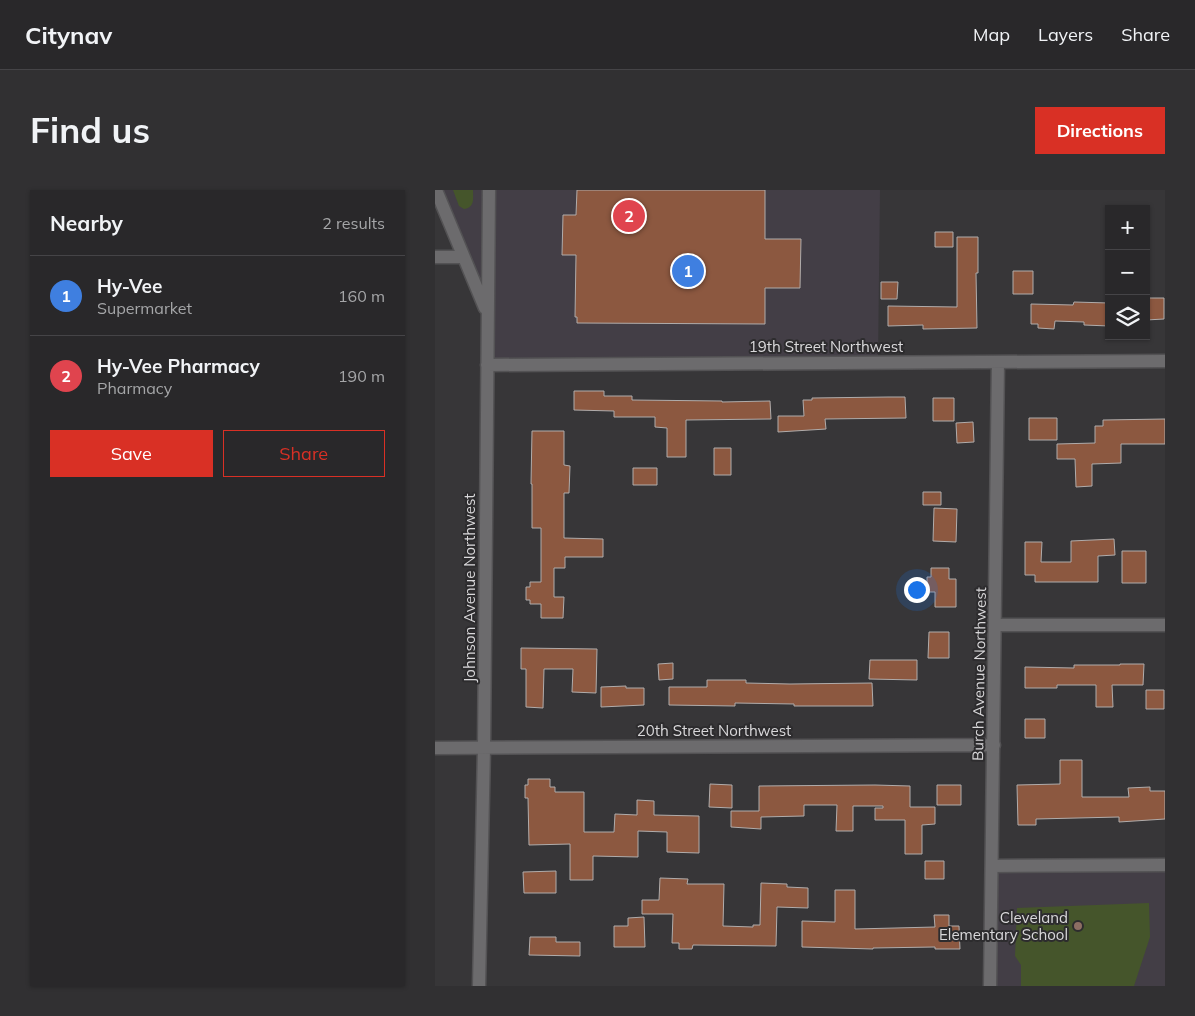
<!DOCTYPE html>
<html lang="en">
<head>
<meta charset="utf-8">
<style>
  :root { --surface:#29282a; --page:#313032; --text:#f1f3f6; --muted:#a5a6a8; --line:#454447; --accent:#d93025 }
  body { margin:0; font-family:Mulish,sans-serif; background:var(--page); color:var(--text) }
  .controls { position:absolute; right:15px; top:15px; display:grid; overflow:hidden; border-radius:0px; box-shadow:0 1px 4px #0004 }
  .controls button { width:45px; height:45px; display:grid; place-items:center; padding:0; border:0; border-bottom:1px solid var(--line); background:var(--surface); color:var(--text); font:25px sans-serif }
  .you { position:absolute; left:481px; top:399px; width:18px; height:18px; margin:-12px; border:4px solid #fff; border-radius:50%; background:#1a73e8; box-shadow:0 0 0 8px #1a73e833 }
  .badge { display:grid; place-items:center; width:32px; height:32px; border-radius:50%; background:var(--accent); color:#fff; font-size:16px; font-weight:700 }
  .pin { position:absolute; translate:-50% -50%; border:2px solid #fff; box-shadow:0 1px 5px #0006 }
  .list { margin:0; padding:0; list-style:none }
  h2 { display:flex; justify-content:space-between; align-items:center; height:65px; margin:0; padding:0 20px; font-size:21px }
  h2 small { font-size:16px; font-weight:400; color:var(--muted) }
  .list li { display:grid; grid-template-columns:32px 1fr auto; gap:15px; align-items:center; box-sizing:border-box; height:80px; padding:0 20px; border-top:1px solid var(--line) }
  .list b { display:block; font-size:19px; white-space:nowrap }
  .list p { margin:0; font-size:16px; white-space:nowrap; color:var(--muted) }
  .list em { font-size:16px; font-style:normal; color:var(--muted) }
  .actions { display:flex; gap:10px; padding:15px 20px }
  .actions a { flex:1; padding:11px 0; border:1px solid var(--accent); border-radius:0px; text-align:center; font-size:18px; color:var(--accent) }
  .actions .main { background:var(--accent); color:#fff }
  .icon { flex:none; width:28px; height:28px; fill:none; stroke:currentColor; stroke-width:2; stroke-linecap:round; stroke-linejoin:round }
  .map { position:relative; flex:none; width:730px; height:796px; overflow:hidden; border-radius:0px }
  header { display:flex; align-items:center; gap:30px; box-sizing:border-box; height:70px; padding:0 25px; background:var(--surface); border-bottom:1px solid var(--line) }
  header strong { font-size:24px }
  nav { display:flex; gap:28px; margin-inline-start:auto; font-size:18px }
  .intro { display:flex; align-items:center; justify-content:space-between; box-sizing:border-box; height:120px; padding:0 30px }
  h1 { margin:0; font-size:35px }
  .button { padding:12px 22px; border-radius:0px; background:var(--accent); color:#fff; font-size:18px; font-weight:700 }
  main { display:flex; gap:30px; padding:0 30px }
  aside { flex:1; background:var(--surface); border-radius:0px; box-shadow:0 1px 4px #0004 }
  .map>svg:first-child { display:block }
  .built { fill:#433e46 }
  .green { fill:#45552b }
  .building { fill:#8c5840; stroke:#b0acab }
  .lines { fill:none; stroke-linecap:round; stroke-linejoin:round }
  .minor-casing { stroke:#535254; stroke-width:15 }
  .minor { stroke:#6c6b6d; stroke-width:12 }
  .education-dot { fill:#8d6e63; stroke:#2d2c2e; stroke-width:2 }
  .labels { text-anchor:middle; dominant-baseline:central; stroke-width:4; stroke-linejoin:round; paint-order:stroke }
  .street-label { font-size:15px; fill:#d9d8da; stroke:#2d2c2e }
  .poi-label { font-size:15px; fill:#d9d8da; stroke:#2d2c2e; text-anchor:end }
</style>
</head>
<body>
<header>
<strong>Citynav</strong>
<nav><a>Map</a><a>Layers</a><a>Share</a></nav>
</header>
<div class="intro"><h1>Find us</h1><a class="button">Directions</a></div>
<main>
<aside>
<h2>Nearby<small>2 results</small></h2>
<ul class="list">
<li><span class="badge" style="background:#3f7fe0">1</span><div><b>Hy-Vee</b><p>Supermarket</p></div><em>160 m</em></li>
<li><span class="badge" style="background:#e0444e">2</span><div><b>Hy-Vee Pharmacy</b><p>Pharmacy</p></div><em>190 m</em></li>
</ul>
<div class="actions"><a class="main">Save</a><a>Share</a></div>
</aside>
<div class="map">
<svg width="730" height="796" viewBox="0 0 730 796">
  <rect width="100%" height="100%" fill="#373638"/>
  <path class="built" d="M 1,0 L 445,0 L 443,172 L 52,175 L 52,123 Z
    M 730,675 L 730,796 L 556,796 L 557,676 Z"/>
  <path class="green" d="M 18,0 L 38,0 C 38,9 40,17 29,19 L 24,16 Z
    M 714,713 L 715,747 L 699,796 L 586,796 L 586,775 L 580,766 L 582,718 Z"/>
  <path class="building" d="M 142,0 L 330,0 L 330,49 L 366,49 L 365,98 L 330,98 L 330,134 L 142,133 L 142,127 L 140,127 L 141,65 L 127,65 L 128,25 L 141,25 Z
    M 500,42 L 518,42 L 518,57 L 500,57 Z
    M 522,47 L 543,47 L 543,83 L 541,83 L 542,138 L 488,139 L 488,135 L 453,136 L 453,116 L 522,117 Z
    M 578,81 L 598,81 L 598,104 L 578,104 Z
    M 446,92 L 463,92 L 462,109 L 446,109 Z
    M 711,108 L 729,108 L 729,129 L 711,130 Z
    M 639,112 L 674,113 L 674,136 L 649,135 L 649,132 L 620,131 L 619,139 L 603,138 L 603,134 L 596,134 L 596,114 L 638,115 Z
    M 139,201 L 169,201 L 169,206 L 197,206 L 197,210 L 287,211 L 287,212 L 335,211 L 336,229 L 251,230 L 251,267 L 232,267 L 232,238 L 220,237 L 220,227 L 179,227 L 179,221 L 139,220 Z
    M 453,207 L 470,207 L 471,228 L 390,229 L 391,239 L 343,242 L 343,226 L 369,226 L 368,210 L 377,210 L 377,208 Z
    M 498,208 L 519,208 L 519,231 L 498,231 Z
    M 594,228 L 622,228 L 622,250 L 594,250 Z
    M 730,229 L 730,254 L 686,254 L 686,273 L 657,274 L 657,296 L 641,297 L 640,269 L 622,269 L 622,254 L 660,253 L 660,236 L 668,236 L 668,230 Z
    M 538,232 L 539,252 L 522,253 L 521,233 Z
    M 97,241 L 129,241 L 129,275 L 135,276 L 134,303 L 129,303 L 129,348 L 168,349 L 168,367 L 130,367 L 130,378 L 119,378 L 119,407 L 129,407 L 128,428 L 106,428 L 106,414 L 95,414 L 95,410 L 91,410 L 91,397 L 95,397 L 95,392 L 106,392 L 106,338 L 97,338 L 97,294 L 96,294 Z
    M 279,258 L 296,258 L 296,285 L 279,285 Z
    M 198,278 L 222,278 L 222,295 L 198,295 Z
    M 488,302 L 506,302 L 506,315 L 488,315 Z
    M 499,318 L 522,319 L 521,352 L 498,351 Z
    M 679,349 L 680,365 L 663,366 L 663,392 L 600,392 L 600,385 L 590,385 L 590,352 L 607,352 L 606,372 L 636,372 L 636,351 Z
    M 687,361 L 711,361 L 711,393 L 687,393 Z
    M 496,378 L 514,378 L 514,389 L 521,389 L 521,417 L 500,417 L 500,402 L 492,402 L 492,387 L 496,387 Z
    M 494,442 L 514,442 L 514,468 L 493,468 Z
    M 86,458 L 162,459 L 161,503 L 137,502 L 138,479 L 109,479 L 108,518 L 91,517 L 91,479 L 86,479 Z
    M 435,470 L 482,470 L 482,490 L 434,489 Z
    M 238,473 L 238,489 L 224,490 L 223,474 Z
    M 685,474 L 709,474 L 708,495 L 677,495 L 678,517 L 661,517 L 661,495 L 622,495 L 622,498 L 590,498 L 590,477 L 639,478 L 639,475 L 685,475 Z
    M 272,490 L 311,490 L 311,493 L 355,494 L 437,493 L 438,516 L 359,516 L 359,514 L 300,513 L 300,516 L 234,515 L 234,497 L 272,497 Z
    M 191,496 L 191,498 L 209,498 L 209,515 L 166,517 L 166,497 Z
    M 711,500 L 729,500 L 729,519 L 711,519 Z
    M 590,529 L 610,529 L 610,548 L 590,548 Z
    M 625,570 L 647,570 L 647,607 L 694,607 L 693,598 L 715,597 L 715,601 L 730,601 L 730,629 L 684,632 L 684,627 L 601,629 L 601,635 L 583,635 L 582,595 L 625,594 Z
    M 93,589 L 115,589 L 115,597 L 120,597 L 120,602 L 149,602 L 149,642 L 179,642 L 180,624 L 202,625 L 202,610 L 219,611 L 219,625 L 264,626 L 264,663 L 232,662 L 232,642 L 203,641 L 203,667 L 158,666 L 158,690 L 135,690 L 135,654 L 94,655 L 93,608 L 90,608 L 90,595 L 93,595 Z
    M 275,594 L 297,595 L 297,618 L 274,617 Z
    M 440,595 L 475,596 L 475,617 L 500,617 L 500,634 L 487,635 L 487,664 L 470,664 L 470,630 L 440,630 L 440,618 L 448,618 L 448,616 L 418,616 L 418,641 L 401,641 L 402,615 L 369,615 L 369,626 L 326,627 L 326,639 L 296,637 L 296,621 L 324,621 L 324,596 Z
    M 502,595 L 526,595 L 526,615 L 502,615 Z
    M 490,671 L 509,671 L 509,689 L 490,689 Z
    M 121,681 L 121,703 L 89,703 L 88,682 Z
    M 225,688 L 253,689 L 252,694 L 289,694 L 288,736 L 318,737 L 318,735 L 325,735 L 326,693 L 352,694 L 352,697 L 373,698 L 373,718 L 342,717 L 341,756 L 258,755 L 257,759 L 244,759 L 244,753 L 237,753 L 238,724 L 207,724 L 207,710 L 224,710 Z
    M 400,700 L 420,700 L 420,739 L 500,737 L 499,725 L 514,725 L 514,736 L 524,736 L 525,759 L 500,759 L 500,757 L 438,758 L 438,759 L 367,757 L 367,731 L 400,732 Z
    M 209,727 L 210,757 L 179,757 L 179,736 L 193,736 L 193,728 Z
    M 95,747 L 121,747 L 121,752 L 145,752 L 145,766 L 94,765 Z"/>
  <g class="lines">
    <defs>
      <path id="minor" d="M 1,0 L 50,118
        M 0,67 L 28,67
        M 52,175 L 730,171
        M 561,435 L 730,435
        M 0,558 L 559,555
        M 557,676 L 730,675
        M 44,796 L 49,558 L 54,0
        M 555,796 L 563,172"/>
    </defs>
    <use href="#minor" class="minor-casing"/>
    <use href="#minor" class="minor"/>
  </g>
  <circle class="education-dot" cx="643" cy="736" r="5"/>
  <g class="labels">
    <g class="street-label">
      <text x="391" y="156">19th Street Northwest</text>
      <text transform="translate(34 398) rotate(-90)">Johnson Avenue Northwest</text>
      <text transform="translate(544 484) rotate(-89)">Burch Avenue Northwest</text>
      <text x="279" y="540">20th Street Northwest</text>
    </g>
    <g class="poi-label">
      <text x="633" y="727">Cleveland<tspan x="633" dy="17">Elementary School</tspan></text>
    </g>
  </g>
</svg>
<div class="controls">
<button>+</button>
<button>−</button>
<button><svg class="icon" aria-label="layers" viewBox="0 0 24 24"><path d="M12 4l9 5-9 5-9-5zM3 14l9 5 9-5"/></svg></button>
</div>
<div class="you"></div>
<div class="pin badge" style="left:253px;top:81px;background:#3f7fe0">1</div>
<div class="pin badge" style="left:194px;top:26px;background:#e0444e">2</div>
</div>
</main>
</body>
</html>
